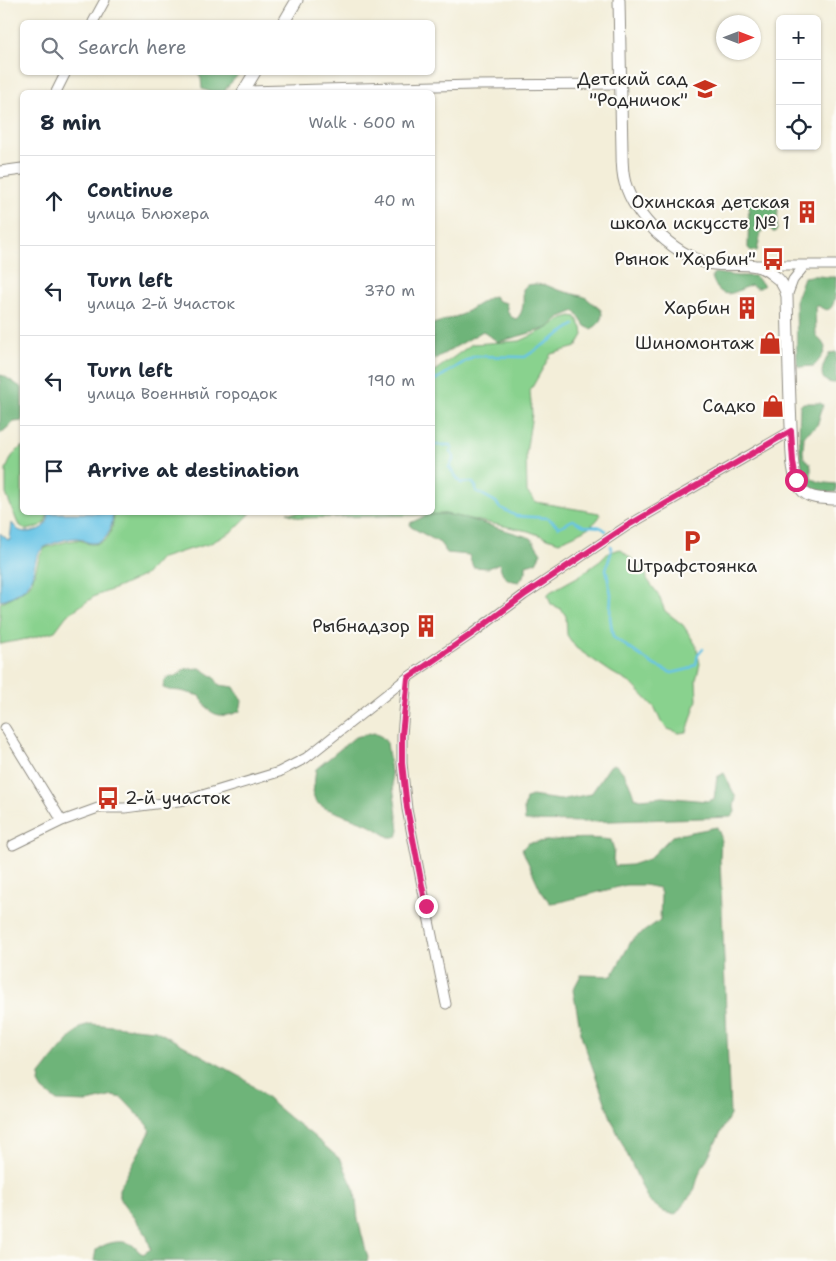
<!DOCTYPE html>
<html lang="en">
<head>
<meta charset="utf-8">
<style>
  :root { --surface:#fff; --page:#f6f6f7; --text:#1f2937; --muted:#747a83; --line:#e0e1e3 }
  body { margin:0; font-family:"Shantell Sans",sans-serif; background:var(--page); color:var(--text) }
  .controls { position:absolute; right:15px; top:15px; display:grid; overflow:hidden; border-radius:8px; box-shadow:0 1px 4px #0004 }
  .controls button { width:45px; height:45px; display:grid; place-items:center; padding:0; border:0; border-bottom:1px solid var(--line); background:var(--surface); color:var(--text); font:25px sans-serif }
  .compass { position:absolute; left:716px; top:15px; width:45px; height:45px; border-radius:50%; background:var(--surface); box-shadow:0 1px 4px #0004; rotate:90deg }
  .stop { position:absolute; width:15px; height:15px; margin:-11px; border:4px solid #db2777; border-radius:50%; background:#fff }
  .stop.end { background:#db2777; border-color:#fff; box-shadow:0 1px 5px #0008 }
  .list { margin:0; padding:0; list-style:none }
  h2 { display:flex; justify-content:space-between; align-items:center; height:65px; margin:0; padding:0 20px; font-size:21px }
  h2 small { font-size:16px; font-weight:400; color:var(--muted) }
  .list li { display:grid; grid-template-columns:32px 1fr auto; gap:15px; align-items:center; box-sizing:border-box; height:90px; padding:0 20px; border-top:1px solid var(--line) }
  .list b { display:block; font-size:19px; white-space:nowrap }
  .list p { margin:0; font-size:16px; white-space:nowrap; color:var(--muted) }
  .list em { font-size:16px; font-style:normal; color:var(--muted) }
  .icon { flex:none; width:28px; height:28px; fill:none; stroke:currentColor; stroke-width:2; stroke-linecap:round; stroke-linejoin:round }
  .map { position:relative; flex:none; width:836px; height:1261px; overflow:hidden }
  .search { position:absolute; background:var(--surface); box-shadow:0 1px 4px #0004; left:20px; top:20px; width:415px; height:55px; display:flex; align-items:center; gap:12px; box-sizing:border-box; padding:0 18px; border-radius:8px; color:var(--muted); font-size:19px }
  .panel { position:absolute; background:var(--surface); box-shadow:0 1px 4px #0004; left:20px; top:90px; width:415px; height:425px; border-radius:8px }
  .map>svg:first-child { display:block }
  .green { fill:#89d28e; stroke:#5a7e5c }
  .forest { fill:#6eb479; stroke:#4c7052 }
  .water { fill:#68c4e6; stroke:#4a7888 }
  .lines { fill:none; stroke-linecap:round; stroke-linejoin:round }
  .stream { stroke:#68c4e6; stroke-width:2.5 }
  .minor-casing { stroke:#8f8c82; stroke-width:11 }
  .tertiary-casing { stroke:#8f8c82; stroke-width:13 }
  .minor { stroke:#fff; stroke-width:9 }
  .tertiary { stroke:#fff; stroke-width:11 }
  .route { stroke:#db2777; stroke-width:6 }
  .labels { text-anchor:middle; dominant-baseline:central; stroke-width:4.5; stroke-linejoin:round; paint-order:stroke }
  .poi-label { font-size:18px; fill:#2b2b2b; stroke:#fdfcf7; text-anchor:end }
</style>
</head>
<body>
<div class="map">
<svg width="836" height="1261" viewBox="0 0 836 1261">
  <rect width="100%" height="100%" fill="#fdfcf7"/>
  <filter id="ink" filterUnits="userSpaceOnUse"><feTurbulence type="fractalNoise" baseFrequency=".02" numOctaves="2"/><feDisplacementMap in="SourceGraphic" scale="10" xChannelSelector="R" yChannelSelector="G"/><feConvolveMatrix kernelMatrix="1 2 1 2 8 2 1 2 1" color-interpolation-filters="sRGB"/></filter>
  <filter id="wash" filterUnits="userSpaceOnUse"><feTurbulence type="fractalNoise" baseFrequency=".0096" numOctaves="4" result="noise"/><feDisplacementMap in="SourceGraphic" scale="20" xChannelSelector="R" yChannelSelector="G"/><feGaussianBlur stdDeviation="1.12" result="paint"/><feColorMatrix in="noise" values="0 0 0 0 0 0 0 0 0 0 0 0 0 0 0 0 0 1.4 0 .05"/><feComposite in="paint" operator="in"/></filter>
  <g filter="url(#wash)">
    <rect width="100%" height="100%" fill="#f3eed9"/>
    <path class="green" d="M 571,316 L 576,317 L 582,328 L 583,335 L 576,347 L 551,354 L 530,391 L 532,414 L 526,453 L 527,492 L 536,502 L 599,513 L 600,516 C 594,528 571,536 559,542 L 528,531 L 445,514 L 300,518 L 287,513 L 432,512 L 433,372 L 472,344 L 520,341 L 548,328 L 563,318 Z
      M 22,446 L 22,512 L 48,513 L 45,523 L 36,528 L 26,530 L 18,524 L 6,494 L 6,469 L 12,456 Z
      M 114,513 L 251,513 L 233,531 L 209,544 L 187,550 L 159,559 L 145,575 L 119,587 L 95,596 L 67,615 L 55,631 L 32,638 L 0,644 L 0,603 L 18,594 L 29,586 L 32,581 L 40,555 L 45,548 C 55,545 65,541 76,540 C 82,539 86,544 91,544 C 110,545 113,528 114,513 Z
      M 620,549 L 646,571 L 647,579 L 658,594 L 665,611 L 683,625 L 696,645 L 700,664 L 696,680 L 697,700 L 687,732 L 679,733 L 668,729 L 661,722 L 655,708 L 632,684 L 611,672 L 576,648 L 567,635 L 566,616 L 561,609 L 551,604 L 548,597 L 548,594 L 550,592 L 579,576 L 600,561 L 608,553 Z"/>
    <path class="forest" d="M 198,73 L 240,73 L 227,87 L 224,92 L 211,92 L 202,89 L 201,78 Z
      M 752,196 L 756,198 L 760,204 C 767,205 771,199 778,203 L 778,206 L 777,230 L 775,232 L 773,232 L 770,228 L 765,227 L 761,232 L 757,251 L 751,251 L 748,248 L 749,199 L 750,197 Z
      M 715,273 L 737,276 L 754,276 L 764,285 L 760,288 L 756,288 L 751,285 C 739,289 725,302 716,286 C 714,282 712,279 712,275 Z
      M 811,276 C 819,275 827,278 836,277 C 836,290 836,320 819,306 L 815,306 L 816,336 C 817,338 820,339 822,342 C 830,349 819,360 814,366 L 799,367 L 797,364 L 796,299 L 804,277 Z
      M 535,284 L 546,285 L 558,290 L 585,297 L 601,310 L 602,314 L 601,321 L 596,326 L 591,329 L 585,326 L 575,311 L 560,317 L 548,328 L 498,342 L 483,331 L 433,360 L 433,324 L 461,315 L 490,297 L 494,296 L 498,301 L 506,303 C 508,311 507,316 516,319 C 525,312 523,300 523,289 L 527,285 Z
      M 836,352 L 836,383 C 815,384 822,364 830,353 Z
      M 0,375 L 4,376 L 22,388 L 22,421 L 14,422 L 0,434 Z
      M 803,403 L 820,403 L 823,405 L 817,426 L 807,433 L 804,437 L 803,452 L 804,458 L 810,463 L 811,467 L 811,477 C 816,483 828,483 836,484 L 836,492 C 829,492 819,494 813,489 C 810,486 805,480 804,476 C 798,459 799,424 800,406 Z
      M 445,514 L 465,518 L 531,538 L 541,553 L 536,562 L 526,565 L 526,572 L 519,582 C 505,580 503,577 499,563 L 489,568 L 473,567 L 469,555 L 447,553 L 440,543 L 411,527 L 410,523 L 428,515 Z
      M 200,668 L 214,677 L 219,685 L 234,687 L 242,701 L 240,711 C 230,716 218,718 209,710 C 206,707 203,700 200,696 L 181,691 L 169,690 L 163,688 L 164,681 L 168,677 L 176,676 L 185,669 Z
      M 374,733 L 382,737 L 387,743 L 399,830 L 397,837 L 389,837 L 368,824 L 325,808 L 316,802 L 313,794 L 316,769 L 355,737 Z
      M 614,764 C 624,769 631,786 634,797 L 640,799 L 663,797 L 707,801 L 714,799 L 717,777 L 724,773 L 736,798 L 734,806 L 735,812 L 731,817 L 583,822 L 525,821 L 524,808 L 526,799 L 531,796 L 560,800 L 591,794 L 610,766 Z
      M 717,827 L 721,837 L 720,859 L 730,1115 L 699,1174 L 694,1191 L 675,1215 L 664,1212 L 648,1200 L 612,1121 L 582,1038 L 573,990 L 581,975 L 612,976 L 632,940 L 660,920 L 661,894 L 659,888 L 644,885 L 626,885 L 560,902 L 550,903 L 541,891 L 522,849 L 528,843 C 556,840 583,836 611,840 L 614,850 L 613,859 L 615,866 L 631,865 L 649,859 L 672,836 Z
      M 91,1024 L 155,1030 L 243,1078 L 290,1118 L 311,1134 L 341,1160 L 355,1191 L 358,1220 L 368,1258 L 367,1261 L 94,1261 L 96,1250 C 105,1243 120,1239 131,1244 C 136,1247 138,1252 143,1254 L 151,1249 L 146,1234 L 122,1202 L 119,1196 L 119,1189 L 149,1134 L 150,1130 L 148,1125 L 122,1098 L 113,1096 L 88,1102 L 57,1101 L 43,1090 L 39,1083 L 40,1075 L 58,1052 L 78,1030 L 83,1026 Z"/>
    <path class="water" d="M 49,513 L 113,513 C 112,526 109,544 91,543 C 86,543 83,538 77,538 C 68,538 56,542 47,546 C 31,553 37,575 27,586 C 20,593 9,598 0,601 L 0,533 L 8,540 L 10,540 L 12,523 C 14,525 15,527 17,529 C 24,535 40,531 45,525 C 48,522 48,517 49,513 Z"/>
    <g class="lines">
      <path class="stream" d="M 432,382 L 474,356 L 525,357 L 574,325
        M 432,445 L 451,445 L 452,449 L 450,452 L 454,457 L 452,462 L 449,467 L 461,483 L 472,482 L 476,487 L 476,491 L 496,502 L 499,507 L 516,516 L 548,518 L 559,527 L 573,520 C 577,522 581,525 585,526 C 594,527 599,524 606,531
        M 611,546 L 611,553 L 606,569 L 611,594 L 610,617 L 613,637 L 654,665 L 672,673 L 689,669 L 696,664 L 698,655 L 703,649"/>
    </g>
  </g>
  <g filter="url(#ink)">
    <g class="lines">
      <defs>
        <path id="minor" d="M 93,22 L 105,0
          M 245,91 L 473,85 L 621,84
          M 56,92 L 66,72
          M 759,265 L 836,265
          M 787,296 L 793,280 L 805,265
          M 407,678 L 402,735 L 402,763 L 407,809 L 426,906 L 446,1004
          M 5,728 L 62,821
          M 13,845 L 62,821 L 98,808 L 125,808 L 186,800 L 279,772 L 306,758 L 407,678 L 473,633 L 524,595 L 627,526 L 791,431"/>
        <path id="tertiary" d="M 619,0 L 622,152 C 622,162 622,173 625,183 C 635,217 672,253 707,263 C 723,267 740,262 756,266 C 762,267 768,271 773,275 C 781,280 785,287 787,296 C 788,339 789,383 791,426 C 792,443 790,475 801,489 C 809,500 824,498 836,499
          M 284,22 L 297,0
          M 243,92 L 255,72
          M 0,172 L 22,169"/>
      </defs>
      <use href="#minor" class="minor-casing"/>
      <use href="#tertiary" class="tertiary-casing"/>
      <use href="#minor" class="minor"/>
      <use href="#tertiary" class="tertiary"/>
    </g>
  </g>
  <g class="lines" filter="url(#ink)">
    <path class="route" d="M 426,906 L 407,808 L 402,763 L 402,735 L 408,678 L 473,633 L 524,595 L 627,526 L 791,431 L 793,462 L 796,480"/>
  </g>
  <defs>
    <symbol id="school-bare" viewBox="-9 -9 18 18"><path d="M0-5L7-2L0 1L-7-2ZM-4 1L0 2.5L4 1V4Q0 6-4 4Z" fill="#c8321e" stroke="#fdfcf7" stroke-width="2.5" paint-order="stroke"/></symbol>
    <symbol id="building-bare" viewBox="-9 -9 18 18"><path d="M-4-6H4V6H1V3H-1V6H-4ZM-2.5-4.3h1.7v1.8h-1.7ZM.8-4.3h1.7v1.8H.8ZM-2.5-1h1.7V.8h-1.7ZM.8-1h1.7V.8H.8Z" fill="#c8321e" stroke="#fdfcf7" stroke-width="2.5" paint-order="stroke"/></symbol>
    <symbol id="bus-bare" viewBox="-9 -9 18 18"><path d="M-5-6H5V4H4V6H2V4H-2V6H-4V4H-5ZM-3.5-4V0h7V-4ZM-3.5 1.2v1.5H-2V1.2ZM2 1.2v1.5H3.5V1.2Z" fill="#c8321e" stroke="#fdfcf7" stroke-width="2.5" paint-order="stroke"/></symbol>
    <symbol id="shop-bare" viewBox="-9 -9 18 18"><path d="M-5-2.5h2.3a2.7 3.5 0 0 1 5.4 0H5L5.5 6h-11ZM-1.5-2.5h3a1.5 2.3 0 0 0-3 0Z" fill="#c8321e" stroke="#fdfcf7" stroke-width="2.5" paint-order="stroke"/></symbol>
    <symbol id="parking-bare" viewBox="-9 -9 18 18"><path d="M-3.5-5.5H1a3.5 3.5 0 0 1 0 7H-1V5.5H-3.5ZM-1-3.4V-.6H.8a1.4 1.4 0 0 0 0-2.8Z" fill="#c8321e" stroke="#fdfcf7" stroke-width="2.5" paint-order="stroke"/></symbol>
  </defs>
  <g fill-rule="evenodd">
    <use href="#school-bare" x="689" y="73" width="32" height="32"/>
    <use href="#building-bare" x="791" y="196" width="32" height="32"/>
    <use href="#bus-bare" x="757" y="243" width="32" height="32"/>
    <use href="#building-bare" x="731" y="292" width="32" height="32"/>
    <use href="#shop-bare" x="754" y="327" width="32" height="32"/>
    <use href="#shop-bare" x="757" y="390" width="32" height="32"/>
    <use href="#parking-bare" x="676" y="525" width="32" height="32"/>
    <use href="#building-bare" x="410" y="610" width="32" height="32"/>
    <use href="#bus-bare" x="92" y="782" width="32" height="32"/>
  </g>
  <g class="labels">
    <g class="poi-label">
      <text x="688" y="79">Детский сад<tspan x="688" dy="21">"Родничок"</tspan></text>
      <text x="790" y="202">Охинская детская<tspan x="790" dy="21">школа искусств № 1</tspan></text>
      <text x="756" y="259">Рынок "Харбин"</text>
      <text x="730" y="308">Харбин</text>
      <text x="754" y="343">Шиномонтаж</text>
      <text x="756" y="406">Садко</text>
      <text x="692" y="566" text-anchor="middle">Штрафстоянка</text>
      <text x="410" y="626">Рыбнадзор</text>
      <text x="125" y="798" text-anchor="start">2-й участок</text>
    </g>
  </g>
</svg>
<div class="controls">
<button>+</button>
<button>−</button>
<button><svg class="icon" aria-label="locate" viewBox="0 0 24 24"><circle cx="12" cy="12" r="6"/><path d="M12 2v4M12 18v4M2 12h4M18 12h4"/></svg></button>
</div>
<svg class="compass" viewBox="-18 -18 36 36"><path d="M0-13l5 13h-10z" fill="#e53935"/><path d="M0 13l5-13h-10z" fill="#747a83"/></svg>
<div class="stop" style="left:796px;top:480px"></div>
<div class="stop end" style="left:426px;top:906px"></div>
<div class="search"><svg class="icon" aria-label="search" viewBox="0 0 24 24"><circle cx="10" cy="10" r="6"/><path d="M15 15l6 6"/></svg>Search here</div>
<section class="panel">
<h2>8 min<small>Walk · 600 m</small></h2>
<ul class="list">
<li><svg class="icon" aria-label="ahead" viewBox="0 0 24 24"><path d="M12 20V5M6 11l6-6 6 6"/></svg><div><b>Continue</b><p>улица Блюхера</p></div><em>40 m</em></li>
<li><svg class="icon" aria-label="left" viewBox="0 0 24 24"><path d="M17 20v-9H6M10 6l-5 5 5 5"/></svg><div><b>Turn left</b><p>улица 2-й Участок</p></div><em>370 m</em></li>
<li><svg class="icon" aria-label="left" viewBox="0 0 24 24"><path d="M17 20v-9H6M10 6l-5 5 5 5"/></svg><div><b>Turn left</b><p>улица Военный городок</p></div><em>190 m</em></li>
<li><svg class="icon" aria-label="arrive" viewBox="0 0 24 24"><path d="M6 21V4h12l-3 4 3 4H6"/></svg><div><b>Arrive at destination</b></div></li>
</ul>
</section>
</div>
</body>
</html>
